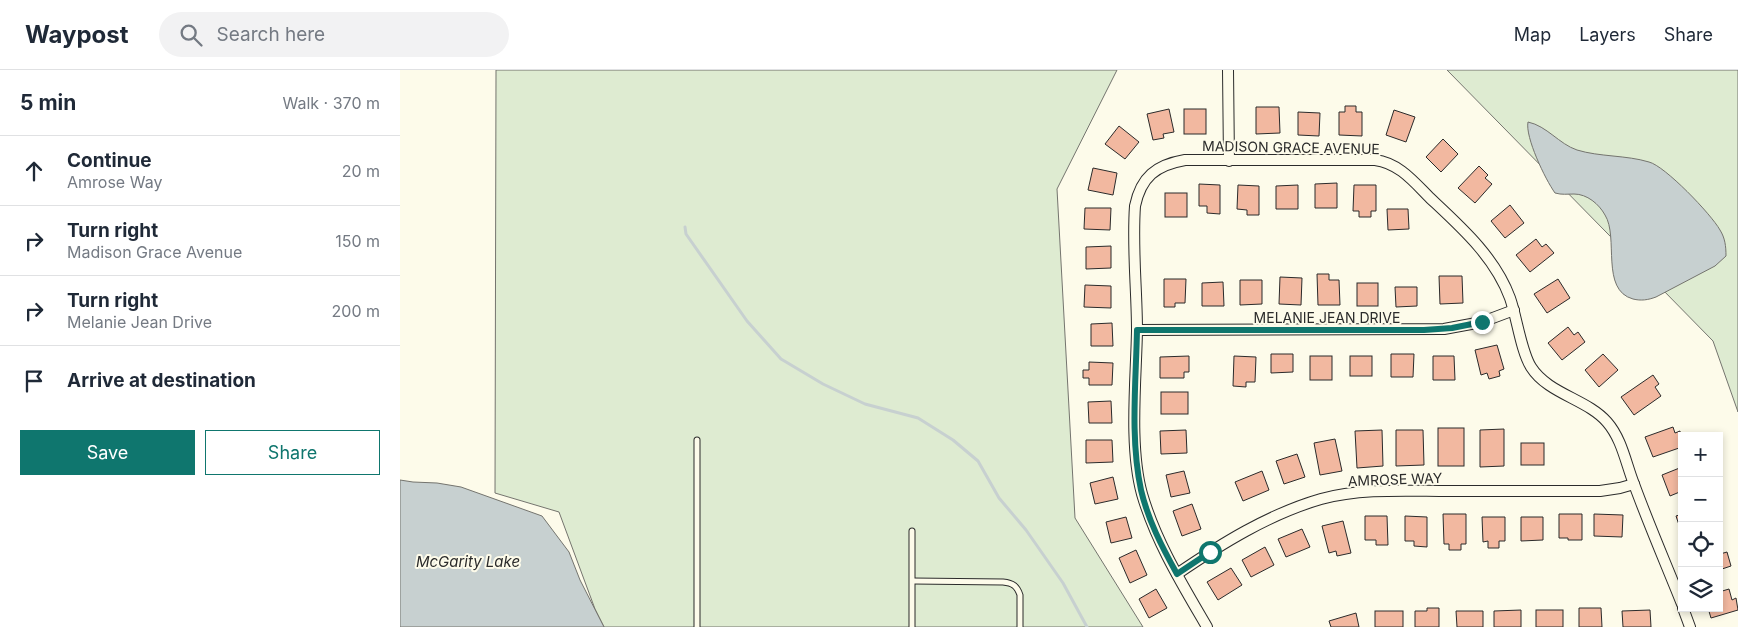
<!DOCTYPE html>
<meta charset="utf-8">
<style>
:root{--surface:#fff;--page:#f2f2f3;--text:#1f2937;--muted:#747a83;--line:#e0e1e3;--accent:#0f766e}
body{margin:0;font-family:Inter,sans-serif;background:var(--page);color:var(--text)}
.controls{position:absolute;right:15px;bottom:15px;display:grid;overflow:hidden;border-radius:0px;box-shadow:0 2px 8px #0003}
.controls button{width:45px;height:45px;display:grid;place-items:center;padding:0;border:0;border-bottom:1px solid var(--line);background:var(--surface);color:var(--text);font:25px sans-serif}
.stop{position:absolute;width:15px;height:15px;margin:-11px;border:4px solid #0f766e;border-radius:50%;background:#fff}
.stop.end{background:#0f766e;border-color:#fff;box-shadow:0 1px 5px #0008}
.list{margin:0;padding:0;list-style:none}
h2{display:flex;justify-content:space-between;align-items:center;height:65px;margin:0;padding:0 20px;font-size:21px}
h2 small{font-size:16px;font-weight:400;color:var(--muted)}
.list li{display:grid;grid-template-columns:32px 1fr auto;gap:15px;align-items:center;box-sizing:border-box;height:70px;padding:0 20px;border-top:1px solid var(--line)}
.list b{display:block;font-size:19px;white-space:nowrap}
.list p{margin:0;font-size:16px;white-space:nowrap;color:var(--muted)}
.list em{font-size:16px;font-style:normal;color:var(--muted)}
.actions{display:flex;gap:10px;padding:15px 20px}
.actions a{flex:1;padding:11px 0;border:1px solid var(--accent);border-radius:0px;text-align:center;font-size:18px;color:var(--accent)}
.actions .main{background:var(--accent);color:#fff}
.icon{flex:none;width:28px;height:28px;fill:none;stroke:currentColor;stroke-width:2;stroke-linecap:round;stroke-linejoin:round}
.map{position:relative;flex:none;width:1338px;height:557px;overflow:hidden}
header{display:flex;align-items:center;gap:30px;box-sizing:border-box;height:70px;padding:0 25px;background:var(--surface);border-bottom:1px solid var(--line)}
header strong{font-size:24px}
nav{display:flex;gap:28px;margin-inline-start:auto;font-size:18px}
.search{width:350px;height:45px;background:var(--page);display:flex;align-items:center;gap:12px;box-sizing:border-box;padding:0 18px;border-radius:28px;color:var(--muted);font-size:19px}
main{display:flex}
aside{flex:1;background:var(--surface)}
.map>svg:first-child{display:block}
.green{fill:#deebd1;stroke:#74746e}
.water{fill:#c7d0d0;stroke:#74746e}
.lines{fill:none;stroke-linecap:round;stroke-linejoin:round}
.stream{stroke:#c7d0d0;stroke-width:3}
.building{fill:#f2b8a0;stroke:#2b2b2b}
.service-casing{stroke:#2b2b2b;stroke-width:7}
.minor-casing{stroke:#2b2b2b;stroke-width:12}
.service{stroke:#fdfbea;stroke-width:5}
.minor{stroke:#fdfbea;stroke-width:10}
.route{stroke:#0f766e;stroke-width:6}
.labels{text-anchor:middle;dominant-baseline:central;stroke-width:4;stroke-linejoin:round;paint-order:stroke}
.street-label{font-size:14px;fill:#2b2b2b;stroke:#fdfbea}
.water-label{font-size:15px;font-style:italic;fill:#2b2b2b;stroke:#fdfbea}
</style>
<header>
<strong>Waypost</strong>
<div class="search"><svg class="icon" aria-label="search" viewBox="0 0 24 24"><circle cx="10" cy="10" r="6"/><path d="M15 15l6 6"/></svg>Search here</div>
<nav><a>Map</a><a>Layers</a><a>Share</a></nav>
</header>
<main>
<aside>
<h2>5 min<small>Walk · 370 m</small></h2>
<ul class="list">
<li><svg class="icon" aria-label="ahead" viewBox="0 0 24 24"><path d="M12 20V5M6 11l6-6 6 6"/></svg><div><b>Continue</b><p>Amrose Way</p></div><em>20 m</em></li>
<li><svg class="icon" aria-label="right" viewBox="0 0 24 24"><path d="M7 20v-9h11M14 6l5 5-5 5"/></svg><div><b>Turn right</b><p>Madison Grace Avenue</p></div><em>150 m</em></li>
<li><svg class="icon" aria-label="right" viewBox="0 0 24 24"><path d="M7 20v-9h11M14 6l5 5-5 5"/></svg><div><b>Turn right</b><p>Melanie Jean Drive</p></div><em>200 m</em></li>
<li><svg class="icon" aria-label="arrive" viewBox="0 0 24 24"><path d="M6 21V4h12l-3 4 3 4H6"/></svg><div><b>Arrive at destination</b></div></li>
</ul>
<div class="actions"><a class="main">Save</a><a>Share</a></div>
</aside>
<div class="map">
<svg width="1338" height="557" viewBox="0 0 1338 557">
<rect width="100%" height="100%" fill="#fdfbea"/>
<g class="green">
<path d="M96 0H717L657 119 675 448 743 557H204L195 539 159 442 95 423Z"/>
<path d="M1047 0H1338V342L1313 271Z"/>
</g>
<g class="water">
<path d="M1128 52C1147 56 1159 74 1177 80 1200 87 1226 85 1249 92 1265 96 1311 144 1320 160 1325 168 1326 176 1326 186L1315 196 1256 227C1248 230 1241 231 1233 229 1200 220 1219 167 1205 145 1199 134 1187 124 1174 124 1167 124 1162 125 1155 123 1145 109 1125 67 1128 52Z"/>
<path d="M0 410 13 412 37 413 61 417 142 446 169 482 180 510 204 557H0Z"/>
</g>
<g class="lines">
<path class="stream" d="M285 157 286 164 347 251 381 289 423 314 465 334 518 348 553 370 578 391 599 428 626 460 663 513 687 557"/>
</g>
<g class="building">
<path d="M945 36H956V42H962V66L939 65V42H945Z"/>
<path d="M856 37H879L880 63 856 64Z"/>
<path d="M769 39 774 62 763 64 764 68 753 70 747 44Z"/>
<rect x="784" y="39" width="22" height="25"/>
<path d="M994 40 1015 47 1006 72 986 65Z"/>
<path d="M898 42 920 43 919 66 898 65Z"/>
<path d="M719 56 739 72 725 89 705 74Z"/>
<path d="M1043 69 1058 84 1041 102 1026 87Z"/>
<path d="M1079 96 1088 105 1085 108 1092 114 1075 133 1058 118Z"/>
<path d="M693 98 717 103 713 125 688 120Z"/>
<path d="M937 113V138H915V114Z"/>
<path d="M799 114 820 115V144L807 143V136H799Z"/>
<path d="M838 115 859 116V145H847V140L837 139Z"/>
<path d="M898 115V139H876V116Z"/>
<path d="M954 115H976V141H971V147H959V141H953Z"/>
<rect x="765" y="123" width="22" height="24"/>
<path d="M1110 135 1124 153 1105 168 1091 151Z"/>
<path d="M685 138H711L710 160 684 159Z"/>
<path d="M987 139H1008L1009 159 988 160Z"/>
<path d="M1136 169 1142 177 1146 174 1154 183 1130 202 1116 185Z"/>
<path d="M711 176V198L686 199V177Z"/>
<path d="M917 204H929V210H939L940 235H918Z"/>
<path d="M1039 206H1062L1063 233 1040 234Z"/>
<path d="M880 207 902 208 901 235 879 234Z"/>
<path d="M764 209H786L785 233H775V237H764Z"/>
<path d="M1158 209 1170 228 1147 243 1134 224Z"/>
<path d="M840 210H862V234L840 235Z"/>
<path d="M823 212 824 236H802V213Z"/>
<rect x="957" y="213" width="21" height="23"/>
<path d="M685 215 711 216V238L684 237Z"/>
<path d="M995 217H1017V236L996 237Z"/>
<path d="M712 253 713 276H691V254Z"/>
<path d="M1168 257 1174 265 1178 262 1185 272 1162 290 1148 273Z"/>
<path d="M1097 275 1104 299 1099 301 1100 306 1089 309 1087 303 1081 305 1075 280Z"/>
<path d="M871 284H893V302L871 303Z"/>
<path d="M991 284H1014L1013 307H991Z"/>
<path d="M1203 284 1218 300 1199 317 1185 300Z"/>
<path d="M789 286V302H784V308H760V287Z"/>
<path d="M834 286 856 287 855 312H846V317L833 316Z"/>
<rect x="910" y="286" width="22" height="24"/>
<rect x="950" y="286" width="22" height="20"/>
<path d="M1033 286H1054L1055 310H1033Z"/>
<path d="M689 292 713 293 712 315H689V308H683V300H689Z"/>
<path d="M1253 305 1259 314 1255 317 1261 326 1234 345 1221 327Z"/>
<rect x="761" y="322" width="27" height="22"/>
<path d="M711 331 712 353H689L688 332Z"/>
<path d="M1273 357 1275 363 1280 361 1282 377 1253 387 1245 367Z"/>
<rect x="1038" y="358" width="26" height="38"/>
<path d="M1104 359V396L1080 397V360Z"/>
<path d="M786 360 787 383 761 384 760 361Z"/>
<path d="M982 360 983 396 957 398 955 361Z"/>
<path d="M996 360H1023L1024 395 996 396Z"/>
<path d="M935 369 942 401 920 405 914 373Z"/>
<path d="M686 370H712L713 392 686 393Z"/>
<rect x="1121" y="373" width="23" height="22"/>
<path d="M897 384 905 407 884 414 876 391Z"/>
<path d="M1282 397V421L1270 426 1262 405Z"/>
<path d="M784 401 790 423 771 427 766 405Z"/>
<path d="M862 401 869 420 843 431 835 412Z"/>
<path d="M713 407 718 429 695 434 690 413Z"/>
<path d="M792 434 801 459 782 466 773 441Z"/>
<path d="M1043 444H1066V474H1061V480H1049V474H1044Z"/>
<path d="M1159 444H1182V470H1168V468H1159Z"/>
<path d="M1194 444 1223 445 1222 467 1194 466Z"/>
<path d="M1282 444V464L1276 446Z"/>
<path d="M965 446H987L988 475H976V470H965Z"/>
<path d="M1005 446 1027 447V477L1014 476V471H1005Z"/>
<path d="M726 447 732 468 711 473 706 452Z"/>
<path d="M1082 447H1105V471H1099V478H1088V471L1083 472Z"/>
<path d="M1121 447H1143V470L1121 471Z"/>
<path d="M943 451 951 483 937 486 936 481 929 483 922 456Z"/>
<path d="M902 459 910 477 886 487 878 469Z"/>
<path d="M865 477 874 495 851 507 842 490Z"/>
<path d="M736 480 747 505 730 513 719 488Z"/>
<path d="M1319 480 1320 484 1327 482 1331 496 1319 500Z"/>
<path d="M831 498 842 515 818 530 807 512Z"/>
<path d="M756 519 767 538 749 548 739 529Z"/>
<path d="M1329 519 1332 530 1336 528 1338 540 1311 548 1308 538H1319V522Z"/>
<path d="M1027 538H1039V557H1015V541H1027Z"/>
<path d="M1179 538H1201L1202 557H1179Z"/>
<path d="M1121 540V557H1094V541Z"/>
<rect x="1136" y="540" width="27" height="17"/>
<path d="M1250 540 1251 557H1223L1222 541Z"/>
<rect x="975" y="541" width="28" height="16"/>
<path d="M1056 541H1083V557H1057Z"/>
<path d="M956 543 959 557H931L929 551Z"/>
</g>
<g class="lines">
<defs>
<g id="service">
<path d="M512 461V557"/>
<path d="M513 511 603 512C613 513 617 516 620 525V557"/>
<path d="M297 557V370"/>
</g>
<g id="minor">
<path d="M828 0 829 91"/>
<path d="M737 260 1044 259 1082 252 1114 240"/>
<path d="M777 504C821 474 869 444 921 429 962 418 1006 421 1049 421 1099 421 1150 421 1200 421L1220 418 1234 414"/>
<path d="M1283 538 1290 557"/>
<path d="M807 557C782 514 756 472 742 424 729 377 736 311 737 261 737 220 732 178 735 136 741 107 756 95 785 90H975C999 93 1014 112 1030 128 1061 157 1095 187 1110 228 1117 248 1121 281 1131 297 1148 324 1187 329 1207 352 1222 369 1226 394 1234 414 1249 455 1266 494 1282 534"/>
</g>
</defs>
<use href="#service" class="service-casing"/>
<use href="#minor" class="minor-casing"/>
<use href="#service" class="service"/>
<use href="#minor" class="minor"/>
</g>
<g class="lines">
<path class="route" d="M810 482 777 504C762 477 748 450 741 420 730 368 736 312 737 260H1024L1052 258 1082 252"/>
</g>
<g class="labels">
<g class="street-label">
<text transform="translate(891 77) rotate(1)">MADISON GRACE AVENUE</text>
<text x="927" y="247">MELANIE JEAN DRIVE</text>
<text transform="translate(995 409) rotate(-2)">AMROSE WAY</text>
</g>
<g class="water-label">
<text x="68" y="491">McGarity Lake</text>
</g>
</g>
</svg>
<div class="controls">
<button>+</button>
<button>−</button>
<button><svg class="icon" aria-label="locate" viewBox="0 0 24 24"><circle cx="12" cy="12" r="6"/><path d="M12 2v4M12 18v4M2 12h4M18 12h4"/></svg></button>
<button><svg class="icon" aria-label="layers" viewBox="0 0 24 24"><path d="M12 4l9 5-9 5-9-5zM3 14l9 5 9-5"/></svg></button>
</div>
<div class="stop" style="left:810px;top:482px"></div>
<div class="stop end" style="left:1082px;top:252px"></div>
</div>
</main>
